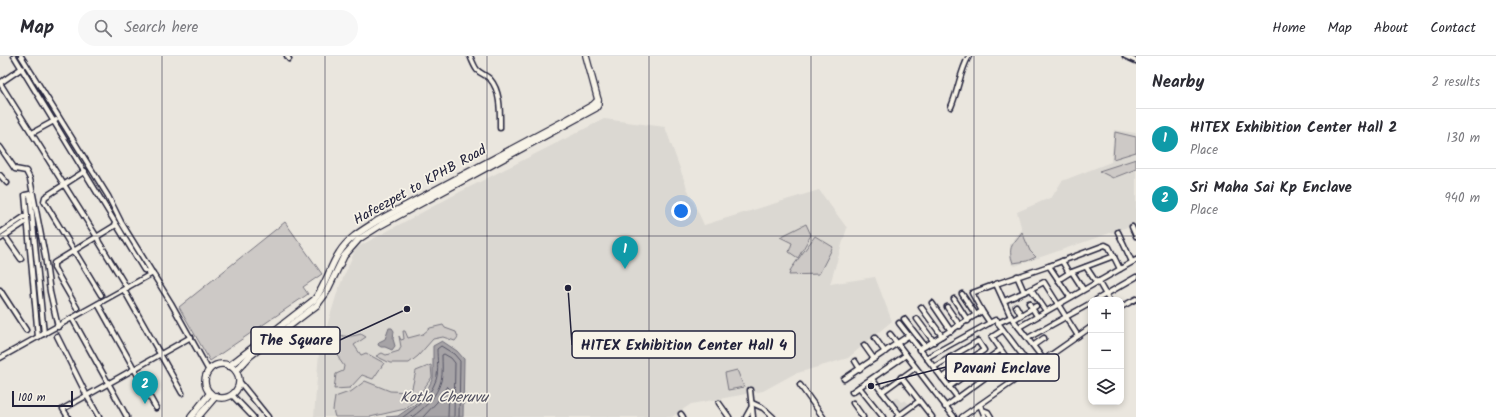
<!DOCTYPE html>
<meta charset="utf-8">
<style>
:root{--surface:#fff;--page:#f7f7f7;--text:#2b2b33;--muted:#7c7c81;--line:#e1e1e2;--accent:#22223b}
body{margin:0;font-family:Kalam,sans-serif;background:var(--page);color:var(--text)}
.controls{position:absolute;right:12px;bottom:12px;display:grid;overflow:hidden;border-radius:8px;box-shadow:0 2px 6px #0003}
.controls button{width:36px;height:36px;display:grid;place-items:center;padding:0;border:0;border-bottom:1px solid var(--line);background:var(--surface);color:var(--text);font:20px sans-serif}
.scale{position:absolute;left:12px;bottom:10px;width:61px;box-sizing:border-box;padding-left:4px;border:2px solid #22223b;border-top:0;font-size:11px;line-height:14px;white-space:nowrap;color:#22223b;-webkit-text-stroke:3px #f7f3e8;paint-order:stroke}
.you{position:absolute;left:681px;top:155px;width:14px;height:14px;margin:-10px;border:3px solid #fff;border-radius:50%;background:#1a73e8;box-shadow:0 0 0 6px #1a73e833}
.badge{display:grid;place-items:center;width:26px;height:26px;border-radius:50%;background:var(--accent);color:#fff;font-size:13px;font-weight:700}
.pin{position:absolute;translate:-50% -33px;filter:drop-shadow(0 1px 2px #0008)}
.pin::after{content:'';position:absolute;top:21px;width:14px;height:12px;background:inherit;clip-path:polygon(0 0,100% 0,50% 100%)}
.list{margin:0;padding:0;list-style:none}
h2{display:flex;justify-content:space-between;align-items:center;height:52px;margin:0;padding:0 16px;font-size:17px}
h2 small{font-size:13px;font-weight:400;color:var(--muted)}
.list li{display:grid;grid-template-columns:26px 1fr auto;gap:12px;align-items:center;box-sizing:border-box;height:60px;padding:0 16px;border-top:1px solid var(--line)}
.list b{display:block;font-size:15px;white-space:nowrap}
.list p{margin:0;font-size:13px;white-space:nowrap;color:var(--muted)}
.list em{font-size:13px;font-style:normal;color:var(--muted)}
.icon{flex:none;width:22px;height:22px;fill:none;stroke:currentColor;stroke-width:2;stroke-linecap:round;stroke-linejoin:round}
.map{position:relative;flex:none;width:1136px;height:361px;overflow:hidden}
header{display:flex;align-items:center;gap:24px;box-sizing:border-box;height:56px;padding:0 20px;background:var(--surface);border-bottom:1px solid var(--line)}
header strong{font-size:19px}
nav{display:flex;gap:22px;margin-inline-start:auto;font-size:14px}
.search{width:280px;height:36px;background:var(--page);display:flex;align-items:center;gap:10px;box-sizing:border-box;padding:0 14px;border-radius:22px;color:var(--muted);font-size:15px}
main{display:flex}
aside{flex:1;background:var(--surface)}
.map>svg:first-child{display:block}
.built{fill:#dbd8d2}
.green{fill:#cdc9c6;stroke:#787680}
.water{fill:#a6a3a6;stroke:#716f7b}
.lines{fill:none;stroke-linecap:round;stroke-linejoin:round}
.shore{stroke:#575666;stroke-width:1}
.minor-casing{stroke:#22223b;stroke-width:7}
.major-casing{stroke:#22223b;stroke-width:8}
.minor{stroke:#f7f3e8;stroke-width:4}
.major{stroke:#f7f3e8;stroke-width:5.5}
.grid{fill:none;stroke:#22223b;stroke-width:1;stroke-opacity:0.55}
.labels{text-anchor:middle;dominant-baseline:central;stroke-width:3.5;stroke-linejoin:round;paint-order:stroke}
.street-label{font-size:14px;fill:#22223b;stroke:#f7f3e8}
.water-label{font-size:15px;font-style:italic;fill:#504f60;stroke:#f7f3e8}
.leader{fill:none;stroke:#22223b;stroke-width:1.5}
.callout-dot{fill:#22223b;stroke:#f7f3e8;stroke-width:1.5}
.callout{fill:#f7f3e8;stroke:#22223b;stroke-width:1.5}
.callout-label{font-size:15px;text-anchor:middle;font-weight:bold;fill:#22223b}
</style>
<header>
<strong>Map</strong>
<div class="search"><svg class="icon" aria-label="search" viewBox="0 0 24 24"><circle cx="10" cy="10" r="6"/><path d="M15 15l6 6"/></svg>Search here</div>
<nav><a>Home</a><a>Map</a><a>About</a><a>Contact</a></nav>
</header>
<main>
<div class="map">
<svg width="1136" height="361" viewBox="0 0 1136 361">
<rect width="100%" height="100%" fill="#eae6de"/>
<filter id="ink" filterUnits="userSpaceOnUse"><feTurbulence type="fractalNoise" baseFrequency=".025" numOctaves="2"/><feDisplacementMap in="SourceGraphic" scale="8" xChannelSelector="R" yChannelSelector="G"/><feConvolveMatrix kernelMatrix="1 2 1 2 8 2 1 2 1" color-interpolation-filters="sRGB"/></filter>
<g filter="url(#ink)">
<g class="built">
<path d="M604 63 665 71 687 132 704 169 819 134 847 172 830 228 875 221 892 265 848 302 794 318 763 335 691 348 672 361H314L319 296 338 234 356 192 458 137Z"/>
<path d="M1114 74 1136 77V168L1015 210 1012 208 1010 203V188L1022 174 1017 156 1052 141 1062 125 1111 106Z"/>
<path d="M897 341 901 346 905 344 910 349 901 356 893 344Z"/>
</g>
<g class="green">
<path d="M1115 76 1136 81V96L1113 103Z"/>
<path d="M1136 103V113L1113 122 1099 115Z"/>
<path d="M285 166 322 218 303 231 308 238 210 305 179 251Z"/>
<path d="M806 168 811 179 798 202 789 196 792 187 780 181Z"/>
<path d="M1022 176 1030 195 1036 201 1027 205 1013 207C1007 190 1013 189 1022 176Z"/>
<path d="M815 180 833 191 819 218 789 219 791 213Z"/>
<path d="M443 269 445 272 456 276 458 281 455 285 443 281 433 283 418 300 409 307H390L376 300 382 297 386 299 399 295 401 291 399 280 401 284 404 283 403 275H405L408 282 423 278 430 272Z"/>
<path d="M338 278C345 282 353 280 361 278L366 281 354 289 361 299 366 297 384 307 373 323 362 319 350 332 334 333 336 318 343 315 344 310 339 303 336 282Z"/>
<path d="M431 309 432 321 417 342 405 353 370 361H335L333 354 335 341 352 335 365 325 390 335 411 336 416 315Z"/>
<path d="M737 314 744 331 728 334 725 317Z"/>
</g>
<g class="water">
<path d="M389 272H392L394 275 393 283 395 290 392 294 385 291H381L378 289 379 286 385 283Z"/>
<path d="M442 285 457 295 464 303 463 361H386L398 360 414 349 425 338 433 322V290Z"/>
</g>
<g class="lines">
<g class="shore">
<path d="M403 361C417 351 430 341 436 324 439 315 437 302 437 293L441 290 454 298 460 305 459 361"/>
<path d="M412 361C425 352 437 340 441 325 443 317 442 307 442 299L444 298 451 302 455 307 454 361"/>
<path d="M423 361 437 346 447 330 449 332 448 361"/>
</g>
<defs>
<g id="minor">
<path d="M14 0 144 214 152 217"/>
<path d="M21 0 108 140 121 166 171 247 209 315"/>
<path d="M287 0 289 3"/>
<path d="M470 0C472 4 474 10 477 14 481 18 486 19 490 23 501 35 500 57 500 72"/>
<path d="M1125 0 1136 5"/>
<path d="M0 27 97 181 99 186 127 232"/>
<path d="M0 27 22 12"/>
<path d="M951 51C958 35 960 15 969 0"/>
<path d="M32 77 56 64"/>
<path d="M0 91 15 113 26 115 30 123 45 200 50 236 58 271"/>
<path d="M85 115 45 141 44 145 101 239"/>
<path d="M0 119 7 127"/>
<path d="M1132 171 1136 180"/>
<path d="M1118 176 1132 206"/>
<path d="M0 177 27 159"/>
<path d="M5 180 21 203"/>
<path d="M0 183 27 165"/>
<path d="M1062 205 1069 217 1114 200"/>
<path d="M1086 211 1096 226"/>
<path d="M1072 216 1083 233"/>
<path d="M1017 220 1024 236"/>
<path d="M1058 224 1069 217"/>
<path d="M1098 225 1109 244"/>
<path d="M1031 233 1044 226 1078 280"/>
<path d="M0 234 26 274"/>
<path d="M124 234 182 337"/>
<path d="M962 238 976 259"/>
<path d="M1070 241 1049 210 1105 189 1109 191 1120 213"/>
<path d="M954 243 968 265"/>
<path d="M1096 244 1136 221"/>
<path d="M1004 245 1031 233 1046 255"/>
<path d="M932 247 951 275"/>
<path d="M1029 247 1037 260"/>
<path d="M98 248 156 352"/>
<path d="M1016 250 1021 259"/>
<path d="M921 251 942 280"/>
<path d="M947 251 960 270"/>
<path d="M1121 251 1136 243"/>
<path d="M77 252 54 212V207L116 169"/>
<path d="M982 255 972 237 996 228"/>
<path d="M1011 261 996 228 1049 210"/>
<path d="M72 262 127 361"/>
<path d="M904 263 925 290"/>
<path d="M917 263 934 286"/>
<path d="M1013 264 1036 250"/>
<path d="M899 267 958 342"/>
<path d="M998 267 1032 312"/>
<path d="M1019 271 1136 204"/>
<path d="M1003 274 992 281 1020 321"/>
<path d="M890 278 954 361"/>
<path d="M57 280 87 340 99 361"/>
<path d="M38 281 25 139 30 138 44 278"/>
<path d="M875 282 885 296"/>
<path d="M1028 282 1091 247"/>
<path d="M864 289 874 303"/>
<path d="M1034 289 1044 282"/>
<path d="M919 294 982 255 990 267"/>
<path d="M0 302 153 217"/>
<path d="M926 302 995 264H997L998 267 1011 261 1044 304"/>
<path d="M949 302 956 312"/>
<path d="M855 305 860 313"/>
<path d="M934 311 978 285 984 294 942 322"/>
<path d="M901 321 932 361"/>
<path d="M844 323 908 280"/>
<path d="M872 323 900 359"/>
<path d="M239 325 268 361"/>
<path d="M800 329 823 361"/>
<path d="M859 331 883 361"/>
<path d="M949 331 1000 294"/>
<path d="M750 334 753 361"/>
<path d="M852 336 906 299"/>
<path d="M882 336 915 312"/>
<path d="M232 339 253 361"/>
<path d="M719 347 729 361"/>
<path d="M752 347 763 352 773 361"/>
<path d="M853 347 863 361"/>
<path d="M980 349 985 361"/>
<path d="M945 351 1008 305"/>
<path d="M983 354 988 356 991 361"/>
<path d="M681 358 683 361"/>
<path d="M68 361 63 353 191 281"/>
<path d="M746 361 751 352"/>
<path d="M897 361 919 345"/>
<path d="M962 361 1091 271"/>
</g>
<g id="major">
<circle cx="222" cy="325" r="17"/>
<path d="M229 310 314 244C326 230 329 212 339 197 348 182 363 174 377 165L568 63 593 49 598 44"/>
<path d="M236 315 250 300 317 249 326 237 344 200 359 183 381 169 596 52 598 49V44L586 0"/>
<path d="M191 361 210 337"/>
<path d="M198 361 216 340"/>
</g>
</defs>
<use href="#minor" class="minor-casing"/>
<use href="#major" class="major-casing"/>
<use href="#minor" class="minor"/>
<use href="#major" class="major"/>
</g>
</g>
<path class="grid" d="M162 0V361M325 0V361M487 0V361M649 0V361M811 0V361M974 0V361M0 180H1136"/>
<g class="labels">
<g class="street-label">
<text transform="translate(420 129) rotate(-29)">Hafeezpet to KPHB Road</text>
</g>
<g class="water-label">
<text x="444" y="342">Kotla Cheruvu</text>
</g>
</g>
<path class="leader" d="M407 253L340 284M568 232L572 289M871 330L946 311"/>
<g class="callout-dot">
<circle cx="407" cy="253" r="4"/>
<circle cx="568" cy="232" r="4"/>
<circle cx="871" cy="330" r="4"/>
</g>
<g class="callout">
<rect x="251" y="271" width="89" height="27" rx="4"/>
<rect x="572" y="275" width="223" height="27" rx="4"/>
<rect x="946" y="298" width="113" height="27" rx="4"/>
</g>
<g class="callout-label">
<text x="296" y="289">The Square</text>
<text x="684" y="294">HITEX Exhibition Center Hall 4</text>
<text x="1002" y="317">Pavani Enclave</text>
</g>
</svg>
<div class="controls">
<button>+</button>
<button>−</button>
<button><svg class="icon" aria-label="layers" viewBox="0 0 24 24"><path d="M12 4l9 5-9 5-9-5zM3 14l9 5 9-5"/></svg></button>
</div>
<div class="scale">100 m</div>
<div class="you"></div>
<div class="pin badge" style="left:625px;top:213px;background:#0f9aa8">1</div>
<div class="pin badge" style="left:145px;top:348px;background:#0f9aa8">2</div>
</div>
<aside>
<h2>Nearby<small>2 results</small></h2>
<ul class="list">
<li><span class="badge" style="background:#0f9aa8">1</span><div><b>HITEX Exhibition Center Hall 2</b><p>Place</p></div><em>130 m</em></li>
<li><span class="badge" style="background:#0f9aa8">2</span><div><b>Sri Maha Sai Kp Enclave</b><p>Place</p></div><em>940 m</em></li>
</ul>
</aside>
</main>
